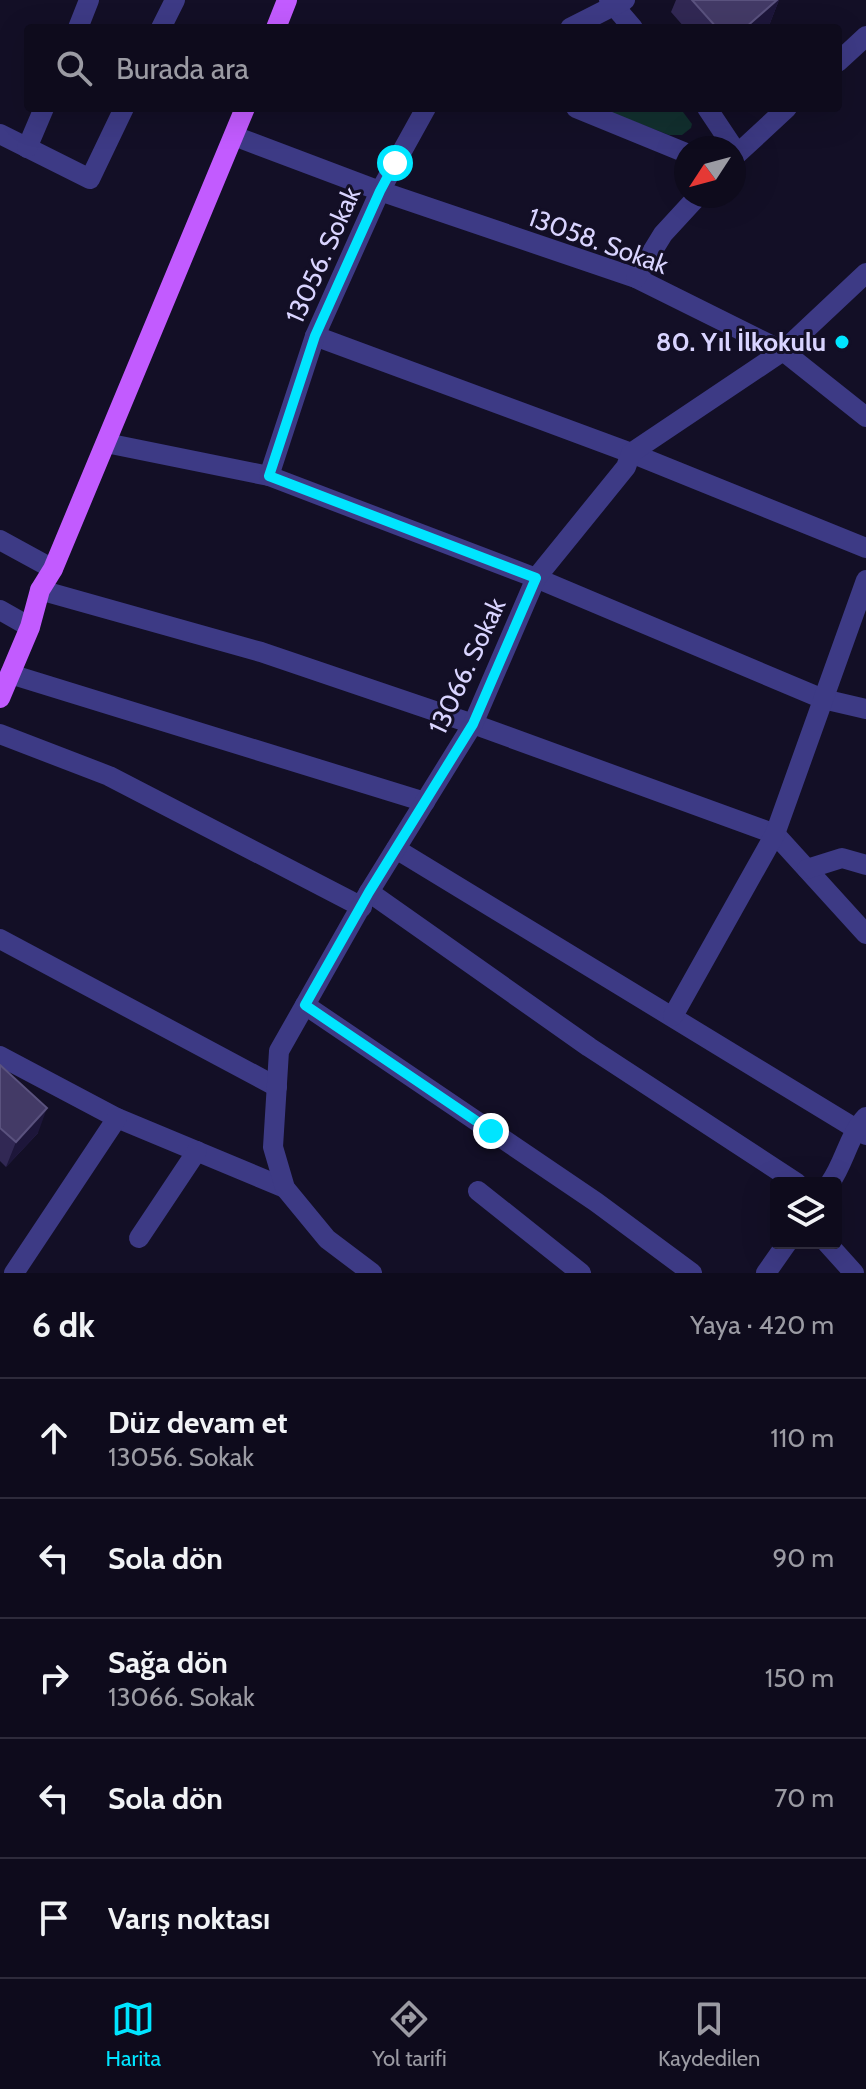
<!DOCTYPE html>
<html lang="tr">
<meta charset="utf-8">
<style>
:root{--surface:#0e0b1c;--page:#171425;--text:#f1f3f6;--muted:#9b9ba3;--line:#2e2b3b;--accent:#00e5ff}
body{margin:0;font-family:Cabin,sans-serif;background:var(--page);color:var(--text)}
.controls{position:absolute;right:24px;bottom:24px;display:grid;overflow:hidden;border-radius:8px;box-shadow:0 8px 32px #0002}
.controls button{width:72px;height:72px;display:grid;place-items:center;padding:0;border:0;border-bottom:2px solid var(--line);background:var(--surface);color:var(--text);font:40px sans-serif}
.compass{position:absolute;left:674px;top:136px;width:72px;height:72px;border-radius:50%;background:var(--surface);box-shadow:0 8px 32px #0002;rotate:234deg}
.stop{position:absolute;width:24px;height:24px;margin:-18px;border:6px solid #00e5ff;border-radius:50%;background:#fff}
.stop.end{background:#00e5ff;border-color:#fff;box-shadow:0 2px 8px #0008}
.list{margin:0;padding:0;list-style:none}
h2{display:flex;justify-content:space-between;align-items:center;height:104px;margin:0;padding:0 32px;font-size:34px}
h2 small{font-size:26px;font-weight:400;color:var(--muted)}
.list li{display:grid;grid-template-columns:52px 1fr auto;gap:24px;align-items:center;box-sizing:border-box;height:120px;padding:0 32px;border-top:2px solid var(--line)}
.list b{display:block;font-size:30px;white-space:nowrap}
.list p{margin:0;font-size:26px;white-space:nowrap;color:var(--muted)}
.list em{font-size:26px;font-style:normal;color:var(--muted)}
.icon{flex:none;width:44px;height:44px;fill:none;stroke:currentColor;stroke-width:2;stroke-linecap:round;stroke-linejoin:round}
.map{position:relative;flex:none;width:866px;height:1273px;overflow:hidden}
.search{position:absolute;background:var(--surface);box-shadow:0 8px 32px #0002;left:24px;right:24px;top:24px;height:88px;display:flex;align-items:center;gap:20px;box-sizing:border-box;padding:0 28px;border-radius:8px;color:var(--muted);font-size:30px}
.sheet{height:704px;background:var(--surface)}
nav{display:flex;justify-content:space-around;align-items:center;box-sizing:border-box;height:112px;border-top:2px solid var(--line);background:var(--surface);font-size:22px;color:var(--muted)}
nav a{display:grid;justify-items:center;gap:4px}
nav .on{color:var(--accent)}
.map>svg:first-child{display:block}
.green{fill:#12302f}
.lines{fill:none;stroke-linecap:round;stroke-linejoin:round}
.minor{stroke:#3d3a85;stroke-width:20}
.major{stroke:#c25bff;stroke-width:20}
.wall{fill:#312854}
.shaded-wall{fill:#1d163a}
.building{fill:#433a66;stroke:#5a527e;stroke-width:2}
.route{stroke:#00e5ff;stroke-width:10}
.poi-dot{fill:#00e5ff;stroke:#130f26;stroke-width:3}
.labels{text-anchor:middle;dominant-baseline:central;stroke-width:6;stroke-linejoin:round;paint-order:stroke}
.street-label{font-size:26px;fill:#d9d4ff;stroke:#130f26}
.poi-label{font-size:26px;font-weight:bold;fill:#d9d4ff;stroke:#130f26;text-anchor:end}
</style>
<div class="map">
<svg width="866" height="1273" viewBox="0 0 866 1273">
<rect width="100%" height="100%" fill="#130f26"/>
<path class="green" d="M599 108H680L692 124 691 128 682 135H669Z"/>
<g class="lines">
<g class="minor">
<path d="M609 0 633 28"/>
<path d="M78 28 89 0"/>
<path d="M161 28 175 0"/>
<path d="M570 28 625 0"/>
<path d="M838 62 866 36"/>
<path d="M576 108 686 153"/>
<path d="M707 108 737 153"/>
<path d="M0 134 90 179 124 108"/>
<path d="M234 136 380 191 636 278 783 351 866 417"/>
<path d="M27 148 44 108"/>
<path d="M734 157 787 108"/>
<path d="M636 278 663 234 698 196"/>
<path d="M315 336 631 453 866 548"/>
<path d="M106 443 269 476 536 578 823 699 866 709"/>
<path d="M269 476 315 336 380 191 426 108"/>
<path d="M0 540 53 569"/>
<path d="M40 590 261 652 473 724 775 834 866 934"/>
<path d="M0 610 30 627"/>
<path d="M10 674 425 802"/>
<path d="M0 734 109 776 362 907"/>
<path d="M396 849 866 1135"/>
<path d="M807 869 842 858 866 865"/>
<path d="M369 892 589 1047 797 1183"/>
<path d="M0 939 277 1087"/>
<path d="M305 1005 596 1202 692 1273"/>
<path d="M673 1016 775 834 866 580"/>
<path d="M0 1056 117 1118 285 1188"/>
<path d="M830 1183C845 1162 848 1136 866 1117"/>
<path d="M478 1191 581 1273"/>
<path d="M139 1238 197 1151"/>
<path d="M827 1243 854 1273"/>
<path d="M14 1273 117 1118"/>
<path d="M372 1273 327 1239 285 1188 273 1147 279 1051 369 892 473 724 536 578 626 467 631 453 783 351 866 273"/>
<path d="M766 1273 787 1243"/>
</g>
<g class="major">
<path d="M276 28 287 0"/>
<path d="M0 698 30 627 40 590 53 569 245 108"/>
</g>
</g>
<g class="wall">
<path d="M676 0H779L770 23 765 28H685L671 12Z"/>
<path d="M0 1065 38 1133 6 1167 0 1161Z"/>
</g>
<g class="shaded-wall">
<path d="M777 0H779L770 23 765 28H745Z"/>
<path d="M47 1108 38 1133 6 1167 16 1142Z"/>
</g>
<g class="building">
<path d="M692 0H777L745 28H717Z"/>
<path d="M0 1065 47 1108 16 1142 0 1128Z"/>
</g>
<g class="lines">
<path class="route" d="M395 163 380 191 315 336 269 476 536 578 473 724 369 892 305 1005 491 1131"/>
</g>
<circle class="poi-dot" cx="842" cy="342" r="8"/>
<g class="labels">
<g class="street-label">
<text transform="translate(598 241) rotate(20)">13058. Sokak</text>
<text transform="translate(323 255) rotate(-66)">13056. Sokak</text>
<text transform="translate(467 666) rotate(-65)">13066. Sokak</text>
</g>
<g class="poi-label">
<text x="826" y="342">80. Yıl İlkokulu</text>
</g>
</g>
</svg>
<div class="controls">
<button><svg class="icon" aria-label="layers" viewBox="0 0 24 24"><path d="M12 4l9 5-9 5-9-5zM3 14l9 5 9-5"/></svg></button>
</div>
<svg class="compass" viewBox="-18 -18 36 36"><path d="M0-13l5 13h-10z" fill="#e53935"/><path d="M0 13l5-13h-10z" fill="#9b9ba3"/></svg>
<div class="stop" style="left:395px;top:163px"></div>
<div class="stop end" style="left:491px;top:1131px"></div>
<div class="search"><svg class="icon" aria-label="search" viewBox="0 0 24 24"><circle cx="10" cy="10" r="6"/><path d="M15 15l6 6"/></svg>Burada ara</div>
</div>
<section class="sheet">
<h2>6 dk<small>Yaya · 420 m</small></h2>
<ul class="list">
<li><svg class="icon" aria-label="ahead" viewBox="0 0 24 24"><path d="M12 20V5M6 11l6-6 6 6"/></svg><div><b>Düz devam et</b><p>13056. Sokak</p></div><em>110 m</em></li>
<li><svg class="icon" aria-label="left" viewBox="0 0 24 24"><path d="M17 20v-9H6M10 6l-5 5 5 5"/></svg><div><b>Sola dön</b></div><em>90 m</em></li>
<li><svg class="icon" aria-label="right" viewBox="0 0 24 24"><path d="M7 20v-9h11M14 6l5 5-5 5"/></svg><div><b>Sağa dön</b><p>13066. Sokak</p></div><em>150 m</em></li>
<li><svg class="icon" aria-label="left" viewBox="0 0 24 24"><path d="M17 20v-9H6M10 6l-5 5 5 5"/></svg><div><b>Sola dön</b></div><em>70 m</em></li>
<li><svg class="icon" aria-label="arrive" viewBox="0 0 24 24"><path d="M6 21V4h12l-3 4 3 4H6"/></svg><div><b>Varış noktası</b></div></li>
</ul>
</section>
<nav>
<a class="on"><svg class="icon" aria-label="map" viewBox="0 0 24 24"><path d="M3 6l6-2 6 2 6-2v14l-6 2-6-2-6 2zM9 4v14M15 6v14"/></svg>Harita</a>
<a><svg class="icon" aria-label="directions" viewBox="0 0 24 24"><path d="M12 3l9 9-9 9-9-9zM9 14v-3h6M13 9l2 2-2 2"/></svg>Yol tarifi</a>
<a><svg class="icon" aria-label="saved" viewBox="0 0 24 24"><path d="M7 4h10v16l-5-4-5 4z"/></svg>Kaydedilen</a>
</nav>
